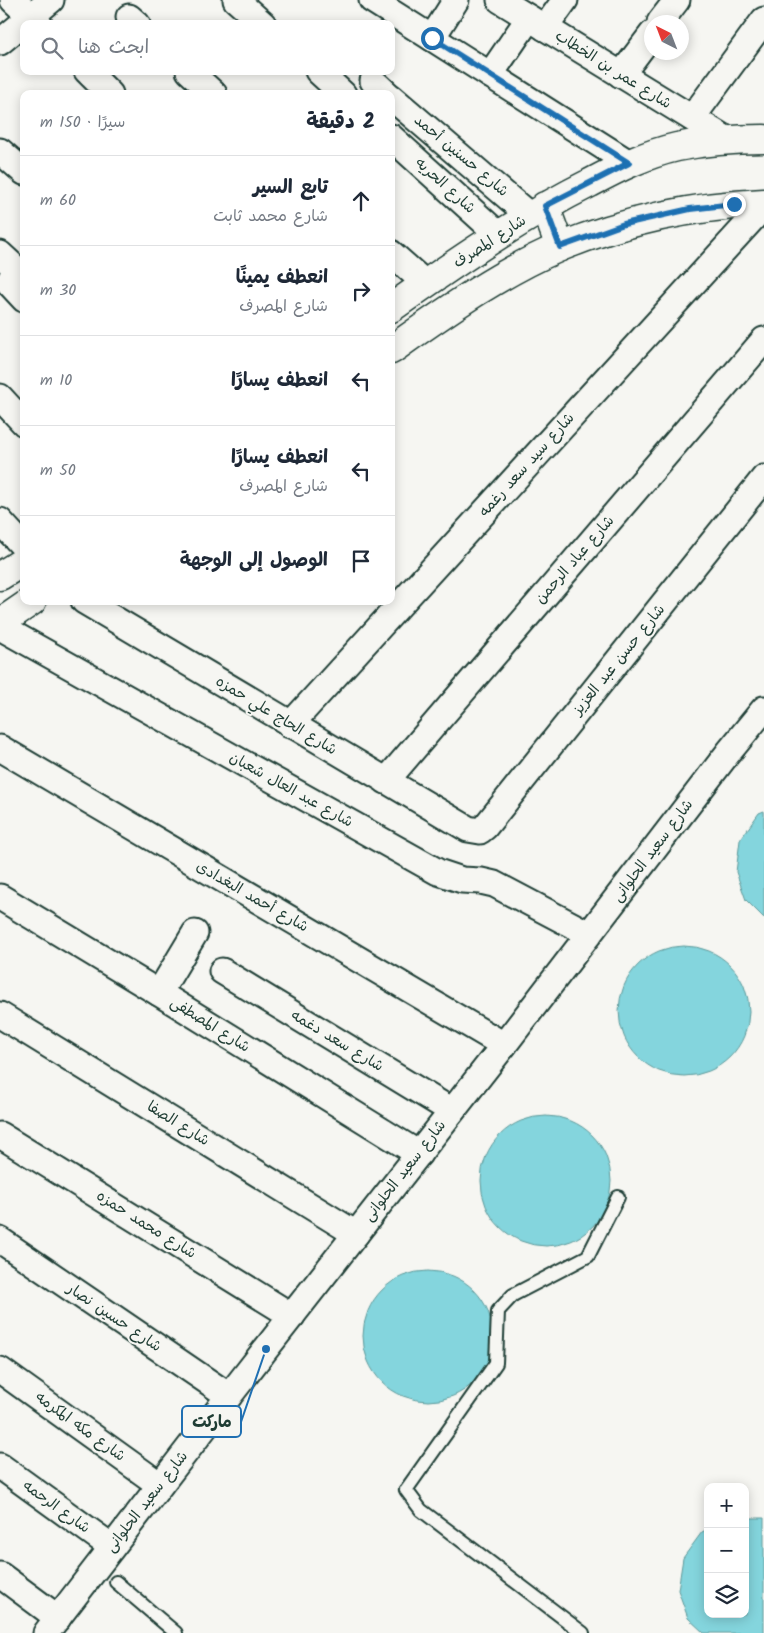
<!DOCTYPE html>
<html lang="ar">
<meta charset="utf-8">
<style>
:root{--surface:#fff;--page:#f2f2f3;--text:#1f2937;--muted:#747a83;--line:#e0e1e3}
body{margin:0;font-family:Kalam,"Playpen Sans Arabic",sans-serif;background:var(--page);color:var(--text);direction:rtl}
.controls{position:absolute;right:15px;bottom:15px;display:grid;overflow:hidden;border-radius:10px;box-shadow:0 2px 12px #0003}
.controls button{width:45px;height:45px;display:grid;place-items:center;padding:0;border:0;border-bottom:1px solid var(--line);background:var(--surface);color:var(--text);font:25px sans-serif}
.compass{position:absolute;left:644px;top:15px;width:45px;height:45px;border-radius:50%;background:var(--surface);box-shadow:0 2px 12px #0003;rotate:318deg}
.stop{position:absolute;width:15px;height:15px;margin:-11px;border:4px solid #1f6fb2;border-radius:50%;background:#fff}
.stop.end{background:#1f6fb2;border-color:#fff;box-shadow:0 1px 5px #0008}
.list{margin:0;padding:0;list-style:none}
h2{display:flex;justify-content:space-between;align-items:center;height:65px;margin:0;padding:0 20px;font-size:21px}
h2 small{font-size:16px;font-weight:400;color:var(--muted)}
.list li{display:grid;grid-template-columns:32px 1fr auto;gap:15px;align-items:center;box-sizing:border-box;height:90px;padding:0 20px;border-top:1px solid var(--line)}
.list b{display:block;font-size:19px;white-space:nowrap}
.list p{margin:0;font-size:16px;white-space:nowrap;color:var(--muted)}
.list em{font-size:16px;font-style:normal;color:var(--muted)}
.icon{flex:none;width:28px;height:28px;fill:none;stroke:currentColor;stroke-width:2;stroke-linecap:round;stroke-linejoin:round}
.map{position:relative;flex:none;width:764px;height:1633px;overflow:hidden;direction:ltr}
.search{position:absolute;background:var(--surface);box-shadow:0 2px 12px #0003;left:20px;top:20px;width:375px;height:55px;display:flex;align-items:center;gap:12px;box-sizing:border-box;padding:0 18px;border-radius:10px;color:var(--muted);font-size:19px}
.panel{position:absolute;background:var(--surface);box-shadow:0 2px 12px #0003;left:20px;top:90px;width:375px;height:515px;border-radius:10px;direction:rtl}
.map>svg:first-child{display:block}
.water{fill:#84d5dd;stroke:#5c9899}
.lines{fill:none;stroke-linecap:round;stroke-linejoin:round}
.service-casing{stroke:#1f3d34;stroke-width:16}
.minor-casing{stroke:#1f3d34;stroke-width:29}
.tertiary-casing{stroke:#1f3d34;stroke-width:31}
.service{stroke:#f6f6f2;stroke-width:12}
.minor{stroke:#f6f6f2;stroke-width:25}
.tertiary{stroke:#f6f6f2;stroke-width:28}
.route{stroke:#1f6fb2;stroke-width:6}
.labels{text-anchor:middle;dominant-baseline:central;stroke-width:4;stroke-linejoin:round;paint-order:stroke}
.street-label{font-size:15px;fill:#1f3d34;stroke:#f6f6f2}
.leader{fill:none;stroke:#1f6fb2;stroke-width:2}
.callout-dot{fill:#1f6fb2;stroke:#f6f6f2;stroke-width:2}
.callout{fill:#f6f6f2;stroke:#1f6fb2;stroke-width:2}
.callout-label{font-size:16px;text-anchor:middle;font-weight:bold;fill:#1f3d34}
</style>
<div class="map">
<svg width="764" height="1633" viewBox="0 0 764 1633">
<rect width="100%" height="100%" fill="#f6f6f2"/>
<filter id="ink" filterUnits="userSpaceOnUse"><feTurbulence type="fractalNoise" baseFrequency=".02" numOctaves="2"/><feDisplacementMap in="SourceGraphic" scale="10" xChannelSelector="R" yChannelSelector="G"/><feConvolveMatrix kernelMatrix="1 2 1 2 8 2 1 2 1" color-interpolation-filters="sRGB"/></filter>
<g filter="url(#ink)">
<g class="water">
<path d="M764 811V918L746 900 736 872 740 840 759 813Z"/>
<circle cx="684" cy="1011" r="65"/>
<circle cx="546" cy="1181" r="65"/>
<circle cx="428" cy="1336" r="65"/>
<path d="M745 1518H764V1633H704L688 1618 678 1590 683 1558 702 1532 708 1529V1614H745Z"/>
</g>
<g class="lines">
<defs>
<g id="service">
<path d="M116 1582 176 1633"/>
<path d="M583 1633 421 1510 406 1490 496 1363 498 1311 513 1295 588 1256 618 1197"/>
</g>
<g id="minor">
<path d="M13 0 39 24"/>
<path d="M236 0 263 24"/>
<path d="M372 0 629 163"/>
<path d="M500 0 726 139"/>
<path d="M129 17 137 24"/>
<path d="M660 22 677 0"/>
<path d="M545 28 565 0"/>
<path d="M432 38 456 0"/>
<path d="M0 42 51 0"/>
<path d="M87 71 110 94"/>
<path d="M189 71 214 94"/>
<path d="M318 71 343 94"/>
<path d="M490 75 529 18"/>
<path d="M621 75 652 34"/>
<path d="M373 81 387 94"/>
<path d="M391 97 530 216"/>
<path d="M692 118 764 20"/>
<path d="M391 137 499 235"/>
<path d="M0 151 24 172"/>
<path d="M391 253 426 284"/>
<path d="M0 254 13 266 15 273 10 280V284L24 299"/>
<path d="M0 397 24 423"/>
<path d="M0 521 24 547"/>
<path d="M84 601 468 829 480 831 485 827 764 478"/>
<path d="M0 627 438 872 462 880 481 881 494 884 589 934"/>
<path d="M290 725 764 206"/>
<path d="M0 748 504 1045"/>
<path d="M386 781 764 340"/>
<path d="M0 897 159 993 419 1154"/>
<path d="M222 971 452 1111"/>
<path d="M159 993 195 933"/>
<path d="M0 1015 356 1234"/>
<path d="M0 1135 292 1316"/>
<path d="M0 1240 229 1396"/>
<path d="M0 1370 160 1485"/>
<path d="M0 1466 112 1547"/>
<path d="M0 1575 58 1618"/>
<path d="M46 1633 229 1396 504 1045 728 753 764 709"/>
</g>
<g id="tertiary">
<path d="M545 206 560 247"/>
<path d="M391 308C455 263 520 218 590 183 618 168 646 154 677 147 706 141 735 139 764 139"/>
<path d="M391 350C445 312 499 273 560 247 627 220 692 206 764 203"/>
<path d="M0 576 24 561"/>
<path d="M0 623 32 601"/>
</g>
</defs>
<use href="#service" class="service-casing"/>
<use href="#minor" class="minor-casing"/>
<use href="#tertiary" class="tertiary-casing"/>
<use href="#service" class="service"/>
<use href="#minor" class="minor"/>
<use href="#tertiary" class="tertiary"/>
</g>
</g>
<g class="lines" filter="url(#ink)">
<path class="route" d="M432 38 629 163 545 206 560 247 624 224 690 209 734 204"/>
</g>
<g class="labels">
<g class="street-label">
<text transform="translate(613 70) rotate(32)">شارع عمر بن الخطاب</text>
<text transform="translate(461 156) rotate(40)">شارع حسنين أحمد</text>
<text transform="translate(445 186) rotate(42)">شارع الحريه</text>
<text transform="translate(490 242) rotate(-33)">شارع المصرف</text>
<text transform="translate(527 465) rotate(-48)">شارع سيد سعد رغمه</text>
<text transform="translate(575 560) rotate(-49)">شارع عباد الرحمن</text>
<text transform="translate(619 660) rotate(-51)">شارع حسن عبد العزيز</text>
<text transform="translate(276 716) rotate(31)">شارع الحاج علي حمزه</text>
<text transform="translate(291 790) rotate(29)">شارع عبد العال شعبان</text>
<text transform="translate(653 851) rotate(-53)">شارع سعيد الحلوانى</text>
<text transform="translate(252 897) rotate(30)">شارع أحمد البغدادى</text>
<text transform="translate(210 1025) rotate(32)">شارع المصطفى</text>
<text transform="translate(337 1041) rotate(31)">شارع سعد دغمه</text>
<text transform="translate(178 1124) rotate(32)">شارع الصفا</text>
<text transform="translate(405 1171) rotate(-52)">شارع سعيد الحلوانى</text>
<text transform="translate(146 1225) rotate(32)">شارع محمد حمزه</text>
<text transform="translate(114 1318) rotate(34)">شارع حسين نصار</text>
<text transform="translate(80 1427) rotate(36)">شارع مكه المكرمه</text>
<text transform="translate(147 1502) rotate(-52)">شارع سعيد الحلوانى</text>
<text transform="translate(56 1507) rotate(36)">شارع الرحمه</text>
</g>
</g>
<path class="leader" d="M266 1349L241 1422"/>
<circle class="callout-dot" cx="266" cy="1349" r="5"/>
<rect class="callout" x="182" y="1406" width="59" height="31" rx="5"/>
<g class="callout-label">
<text x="212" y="1427">ماركت</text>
</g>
</svg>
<div class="controls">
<button>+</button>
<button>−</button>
<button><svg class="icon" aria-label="layers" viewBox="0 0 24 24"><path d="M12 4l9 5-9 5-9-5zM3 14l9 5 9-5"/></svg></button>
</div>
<svg class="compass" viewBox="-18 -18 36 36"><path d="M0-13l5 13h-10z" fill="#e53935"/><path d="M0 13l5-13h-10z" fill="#747a83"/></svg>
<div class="stop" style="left:432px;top:38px"></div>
<div class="stop end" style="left:734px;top:204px"></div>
<div class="search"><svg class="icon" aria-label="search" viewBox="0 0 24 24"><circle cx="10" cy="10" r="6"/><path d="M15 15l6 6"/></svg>ابحث هنا</div>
<section class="panel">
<h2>2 دقيقة<small>سيرًا · 150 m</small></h2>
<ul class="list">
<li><svg class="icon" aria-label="ahead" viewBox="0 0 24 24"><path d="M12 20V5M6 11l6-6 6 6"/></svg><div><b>تابع السير</b><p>شارع محمد ثابت</p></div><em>60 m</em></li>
<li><svg class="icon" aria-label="right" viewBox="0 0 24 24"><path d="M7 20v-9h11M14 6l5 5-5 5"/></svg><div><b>انعطف يمينًا</b><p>شارع المصرف</p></div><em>30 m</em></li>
<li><svg class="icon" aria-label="left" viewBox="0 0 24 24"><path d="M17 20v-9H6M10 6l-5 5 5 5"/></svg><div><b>انعطف يسارًا</b></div><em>10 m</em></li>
<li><svg class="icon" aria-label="left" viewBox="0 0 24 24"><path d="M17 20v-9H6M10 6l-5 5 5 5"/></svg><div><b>انعطف يسارًا</b><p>شارع المصرف</p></div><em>50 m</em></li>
<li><svg class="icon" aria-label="arrive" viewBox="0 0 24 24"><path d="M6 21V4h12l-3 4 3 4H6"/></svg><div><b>الوصول إلى الوجهة</b></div></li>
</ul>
</section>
</div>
